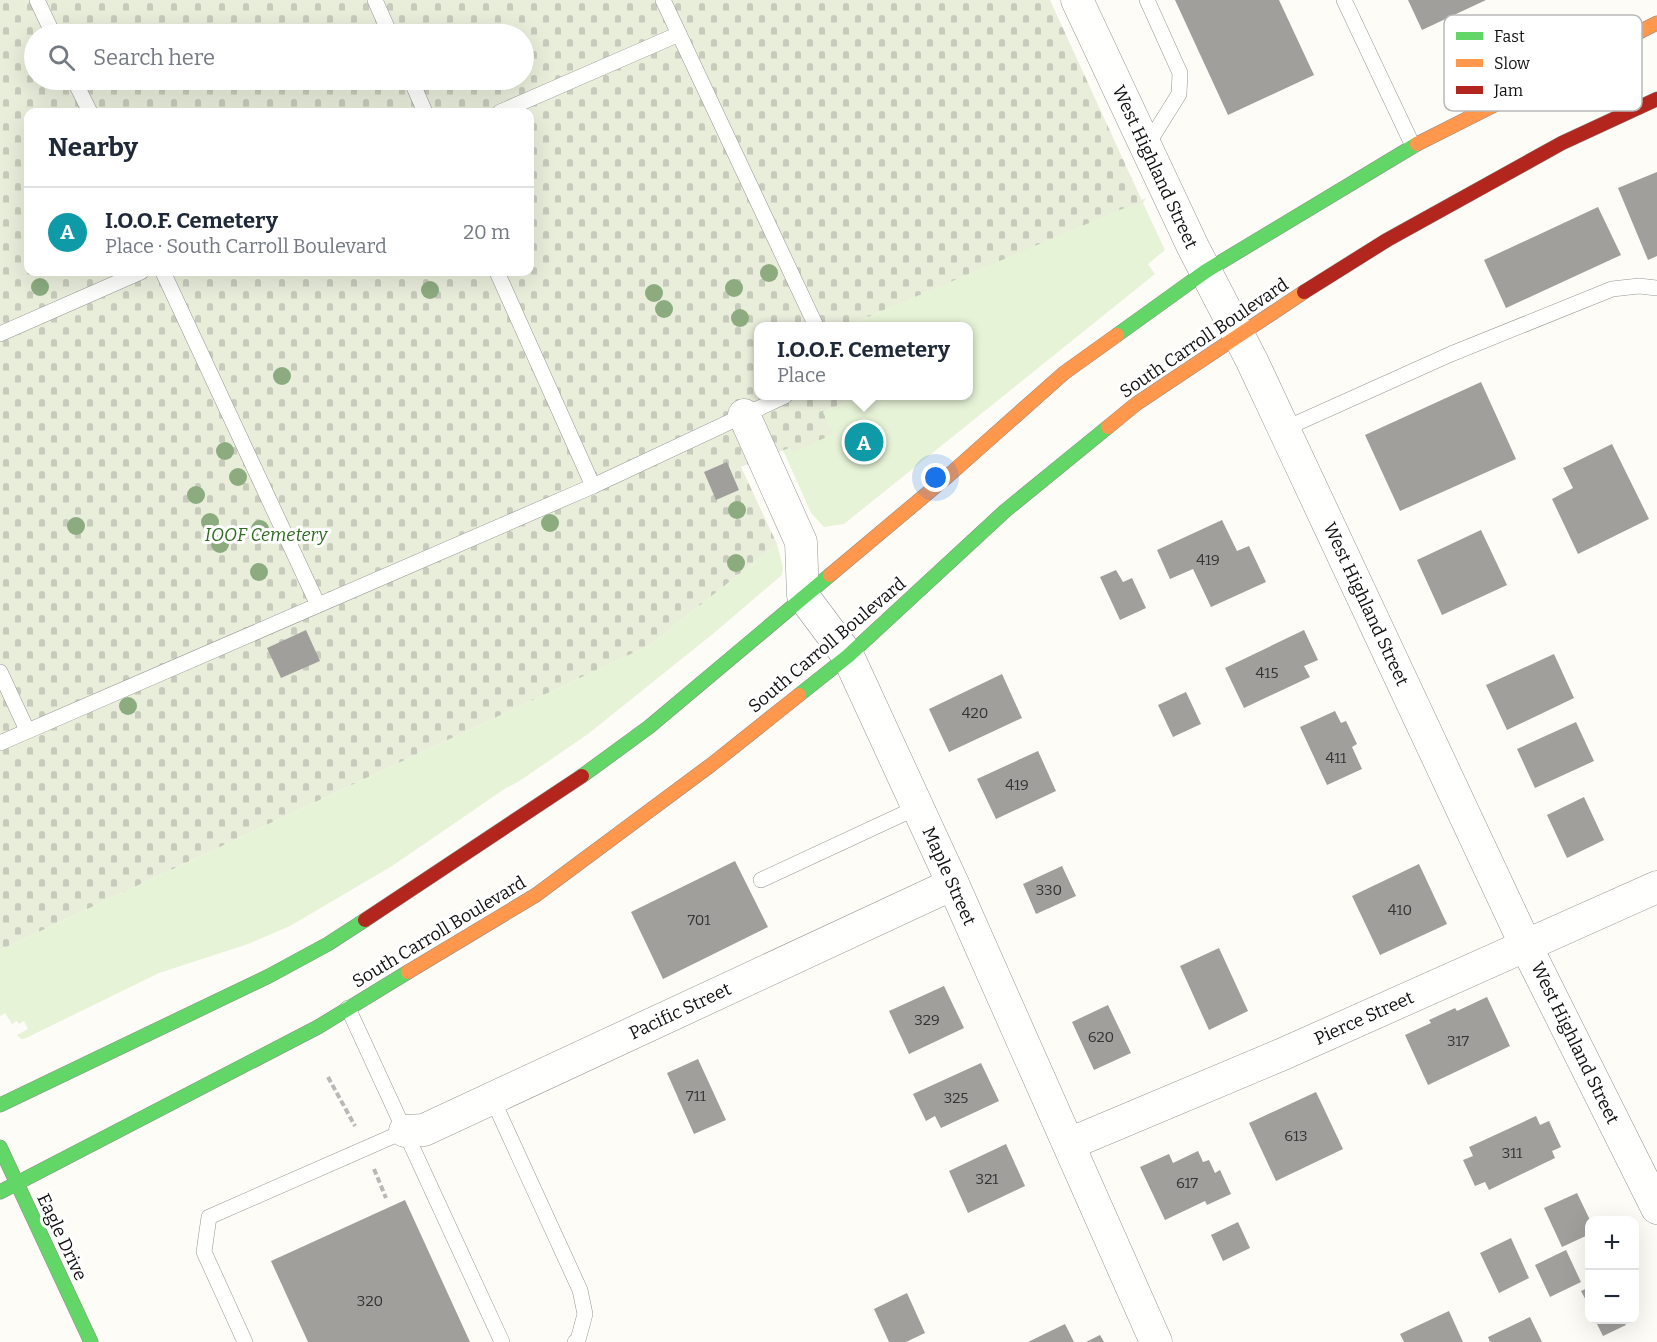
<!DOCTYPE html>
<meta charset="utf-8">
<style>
:root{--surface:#fff;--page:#f6f6f7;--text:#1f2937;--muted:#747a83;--line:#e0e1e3;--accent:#db2777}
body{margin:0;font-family:Bitter,serif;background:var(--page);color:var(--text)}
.controls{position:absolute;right:18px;bottom:18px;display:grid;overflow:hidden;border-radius:12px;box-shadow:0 6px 24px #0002}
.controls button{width:54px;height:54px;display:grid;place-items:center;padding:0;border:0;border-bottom:2px solid var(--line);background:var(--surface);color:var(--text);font:30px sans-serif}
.you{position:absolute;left:936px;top:478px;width:21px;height:21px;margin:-15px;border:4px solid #fff;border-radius:50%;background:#1a73e8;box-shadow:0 0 0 9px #1a73e833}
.badge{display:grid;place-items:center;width:39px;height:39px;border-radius:50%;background:var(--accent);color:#fff;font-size:20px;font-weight:700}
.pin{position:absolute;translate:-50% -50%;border:3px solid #fff;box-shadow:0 2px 6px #0006}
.popup{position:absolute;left:754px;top:322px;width:219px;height:78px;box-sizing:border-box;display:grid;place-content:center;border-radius:12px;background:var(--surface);filter:drop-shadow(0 2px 4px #0005);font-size:20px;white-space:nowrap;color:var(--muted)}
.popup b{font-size:22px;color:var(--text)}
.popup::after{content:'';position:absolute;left:50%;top:100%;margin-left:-12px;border:12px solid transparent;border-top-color:var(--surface)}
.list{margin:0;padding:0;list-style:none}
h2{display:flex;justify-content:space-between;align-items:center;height:78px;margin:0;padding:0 24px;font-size:26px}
h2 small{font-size:20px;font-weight:400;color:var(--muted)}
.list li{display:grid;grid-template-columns:39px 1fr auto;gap:18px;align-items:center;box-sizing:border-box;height:90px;padding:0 24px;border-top:2px solid var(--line)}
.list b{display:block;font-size:22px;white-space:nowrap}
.list p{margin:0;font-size:20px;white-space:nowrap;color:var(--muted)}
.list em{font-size:20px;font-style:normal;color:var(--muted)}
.icon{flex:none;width:33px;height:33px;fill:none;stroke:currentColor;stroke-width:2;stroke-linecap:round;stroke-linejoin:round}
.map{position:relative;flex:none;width:1657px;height:1342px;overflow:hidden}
.search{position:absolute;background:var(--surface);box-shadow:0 6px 24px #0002;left:24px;top:24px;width:510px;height:66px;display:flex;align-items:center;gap:15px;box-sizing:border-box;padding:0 21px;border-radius:33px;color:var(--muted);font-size:22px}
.panel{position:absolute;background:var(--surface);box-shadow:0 6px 24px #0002;left:24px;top:108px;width:510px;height:168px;border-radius:12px}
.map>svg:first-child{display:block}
.grass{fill:#e7f3d7}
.cemetery{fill:url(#cemetery-stones);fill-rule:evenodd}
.building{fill:#a19f9c}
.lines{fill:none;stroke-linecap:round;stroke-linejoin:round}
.lane-casing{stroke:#979795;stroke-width:16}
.street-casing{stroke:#979795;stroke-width:33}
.fast-casing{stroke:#8e8d8b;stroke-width:15}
.slow-casing{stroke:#8e8d8b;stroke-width:15}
.jam-casing{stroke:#8e8d8b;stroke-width:15}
.path{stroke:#b9b9b8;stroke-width:4;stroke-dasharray:6 3;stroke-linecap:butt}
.lane{stroke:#fffffe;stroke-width:15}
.street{stroke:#fffffe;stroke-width:32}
.fast{stroke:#63d668;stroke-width:14}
.slow{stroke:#ff974d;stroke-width:14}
.jam{stroke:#b3261e;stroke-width:14}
.tree{fill:#8cac80}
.labels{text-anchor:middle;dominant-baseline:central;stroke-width:6;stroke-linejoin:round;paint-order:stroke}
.number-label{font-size:15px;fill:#353434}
.street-label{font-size:18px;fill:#111;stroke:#fff}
.park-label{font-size:18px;font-style:italic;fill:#2f6b1f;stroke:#fff}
.key{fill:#fff;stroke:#b8b8b8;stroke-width:1.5}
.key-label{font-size:16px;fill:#111}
</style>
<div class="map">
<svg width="1657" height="1342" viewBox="0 0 1657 1342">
<defs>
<pattern id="cemetery-stones" width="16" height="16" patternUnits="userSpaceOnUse" patternTransform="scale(1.5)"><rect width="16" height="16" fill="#e9eedb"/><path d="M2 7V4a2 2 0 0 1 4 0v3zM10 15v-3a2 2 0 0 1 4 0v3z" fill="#c7cbbb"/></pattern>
</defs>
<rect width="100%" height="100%" fill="#fdfcf7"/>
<g class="grass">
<path d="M1146 198 1143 203 1165 250 1148 264 1155 274 844 524 824 527 811 513 783 450 789 448 791 452 832 434 823 412 861 396H969V326H858L856 322Z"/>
<path d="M777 544 783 567 782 575 714 633 588 734 518 782 506 788 392 866 290 926 248 944 159 973 24 1039H21L17 1035 28 1029 24 1021 19 1024 17 1021 12 1024 5 1013 0 1016V950L650 645Z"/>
</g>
<path class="cemetery" d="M0 0H1050L1143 203 1122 209 856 322 858 326H759V396H861L823 412 833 434 792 453 789 448 741 467 777 544 650 645 0 950ZM34 34H524V80H34ZM28 112H530V272H28Z"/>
<g class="building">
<path d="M1175 0H1279L1314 75 1228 115Z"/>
<path d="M1408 0H1486L1422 30Z"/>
<path d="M1657 172V256L1648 260 1618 188Z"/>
<path d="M1598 207 1621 255 1506 308 1484 260Z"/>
<path d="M1481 382 1516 459 1400 511 1365 435Z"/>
<path d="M1612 444 1649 519 1578 554 1552 499 1573 488 1563 468Z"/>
<path d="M727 462 739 490 716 500 704 472Z"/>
<path d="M1222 520 1237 551 1249 546 1266 582 1211 607 1193 569 1170 579 1157 550Z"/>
<path d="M1481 530 1507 585 1442 615 1417 560Z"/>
<path d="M1116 570 1123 582 1132 578 1146 608 1120 620 1100 577Z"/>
<path d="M306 630 320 661 281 678 267 648Z"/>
<path d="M1304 630 1318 660 1304 666 1310 677 1244 708 1225 668Z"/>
<path d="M1554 654 1574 698 1507 730 1486 685Z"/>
<path d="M1002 674 1022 718 949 752 929 709Z"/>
<path d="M1186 692 1201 724 1173 737 1158 705Z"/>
<path d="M1335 711 1341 723 1346 721 1357 744 1352 747 1362 769 1327 785 1300 727Z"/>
<path d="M1576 722 1594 761 1535 788 1517 749Z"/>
<path d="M1038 751 1056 791 996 819 977 779Z"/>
<path d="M1584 797 1604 840 1567 858 1547 815Z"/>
<path d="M735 861 768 927 663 979 631 912Z"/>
<path d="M1419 864 1447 924 1380 955 1352 896Z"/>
<path d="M1062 866 1076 896 1036 914 1023 884Z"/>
<path d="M1219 948 1248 1011 1209 1030 1180 966Z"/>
<path d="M944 986 964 1028 909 1054 889 1011Z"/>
<path d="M1487 997 1510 1046 1428 1085 1405 1035 1431 1023 1429 1020 1455 1008 1457 1011Z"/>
<path d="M1108 1005 1131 1053 1094 1070 1072 1022Z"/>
<path d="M698 1059 726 1120 694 1134 667 1073Z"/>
<path d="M981 1063 999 1101 941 1128 935 1116 926 1121 913 1094Z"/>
<path d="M1316 1092 1343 1149 1276 1181 1249 1123Z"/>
<path d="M1536 1116 1540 1125 1549 1121 1561 1147 1552 1151 1555 1158 1489 1190 1485 1182 1475 1186 1463 1160 1473 1156 1469 1147Z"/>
<path d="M1006 1144 1025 1186 968 1213 949 1171Z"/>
<path d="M1198 1151 1203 1162 1209 1160 1215 1173 1220 1170 1231 1194 1207 1205 1205 1201 1165 1220 1140 1167 1169 1154 1173 1163Z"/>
<path d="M1577 1193 1590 1220V1234L1562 1247 1544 1208Z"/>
<path d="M405 1200 470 1342H308L271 1261Z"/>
<path d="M1238 1222 1250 1248 1223 1261 1211 1235Z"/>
<path d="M1511 1238 1529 1278 1499 1293 1480 1253Z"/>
<path d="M1566 1250 1581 1282 1550 1297 1535 1265Z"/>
<path d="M1590 1287V1308L1581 1291Z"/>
<path d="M907 1293 925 1333 906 1342H889L874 1309Z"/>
<path d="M1449 1311 1463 1342H1404L1400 1334Z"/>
<path d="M1530 1317 1542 1342H1490L1488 1337Z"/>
<path d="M1595 1320H1623L1626 1325 1603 1336Z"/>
<path d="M1065 1324 1074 1342H1028Z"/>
<path d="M1100 1335 1104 1342H1086Z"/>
</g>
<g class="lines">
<defs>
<g id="lane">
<path d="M37 0 53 34"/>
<path d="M375 0 390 34"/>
<path d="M663 0 816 326"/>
<path d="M1344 0 1413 146"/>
<path d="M74 80 90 112"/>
<path d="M411 80 425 112"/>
<path d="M500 112 679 34"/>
<path d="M1146 147 1179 94 1180 73 1147 0"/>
<path d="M163 272 318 605"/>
<path d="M497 272 593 486"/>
<path d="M0 334 141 272"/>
<path d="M1284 429 1451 354 1612 289 1639 286 1657 288"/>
<path d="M0 672 27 730"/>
<path d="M0 743 593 486 785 396"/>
<path d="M761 880 918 807"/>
<path d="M348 1008 502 1342"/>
<path d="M492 1098 580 1290 585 1314 578 1340 575 1342"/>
<path d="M245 1342 204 1252 209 1217 405 1131"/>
</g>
<g id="street">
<path d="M1077 0 1193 247 1252 361 1526 946 1657 1208"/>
<path d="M744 415 801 542 803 596 848 656 953 884 1156 1342"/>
<path d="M405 1131 424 1130 953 884"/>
<path d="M1069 1144 1283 1054 1657 887"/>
</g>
<g id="fast">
<path d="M1117 335 1206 271 1417 144"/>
<path d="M799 695 848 656 1005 511 1108 427"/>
<path d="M582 776 649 727 830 575"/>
<path d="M0 1105 269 976 328 944 365 920"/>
<path d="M0 1147 91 1342"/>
<path d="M0 1192 318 1027 408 972"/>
</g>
<g id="slow">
<path d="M1417 144 1657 23"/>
<path d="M1108 427 1136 404 1304 292"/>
<path d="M830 575 948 476 1064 373 1117 335"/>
<path d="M408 972 536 895 711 765 799 695"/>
</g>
<g id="jam">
<path d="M1304 292 1387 240 1562 143 1657 99"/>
<path d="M365 920 582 776"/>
</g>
</defs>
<use href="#lane" class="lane-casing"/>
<use href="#street" class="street-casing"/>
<use href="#fast" class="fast-casing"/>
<use href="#slow" class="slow-casing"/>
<use href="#jam" class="jam-casing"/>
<g class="path">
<path d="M328 1077 355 1126"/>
<path d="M374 1169 386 1198"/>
</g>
<use href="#lane" class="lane"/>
<use href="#street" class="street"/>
<use href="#fast" class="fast"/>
<use href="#slow" class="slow"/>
<use href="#jam" class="jam"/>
</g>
<g class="tree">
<circle cx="769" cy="273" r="9"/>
<circle cx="40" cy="287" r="9"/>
<circle cx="734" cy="288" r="9"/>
<circle cx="430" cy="290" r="9"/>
<circle cx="654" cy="293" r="9"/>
<circle cx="664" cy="309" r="9"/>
<circle cx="740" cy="318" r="9"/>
<circle cx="282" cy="376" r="9"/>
<circle cx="225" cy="451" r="9"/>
<circle cx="238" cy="477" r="9"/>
<circle cx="196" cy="495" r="9"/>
<circle cx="737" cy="510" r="9"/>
<circle cx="210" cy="522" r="9"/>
<circle cx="550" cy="523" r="9"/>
<circle cx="76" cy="526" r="9"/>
<circle cx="260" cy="529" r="9"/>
<circle cx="220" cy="544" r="9"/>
<circle cx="736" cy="563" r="9"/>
<circle cx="259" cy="572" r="9"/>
<circle cx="128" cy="706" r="9"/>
</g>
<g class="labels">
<g class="number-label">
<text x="1208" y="560">419</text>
<text x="1267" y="673">415</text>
<text x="975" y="713">420</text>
<text x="1336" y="758">411</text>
<text x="1017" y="785">419</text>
<text x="1049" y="890">330</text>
<text x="1400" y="910">410</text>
<text x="699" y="920">701</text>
<text x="927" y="1020">329</text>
<text x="1101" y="1037">620</text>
<text x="1458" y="1041">317</text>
<text x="696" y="1096">711</text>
<text x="956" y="1098">325</text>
<text x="1296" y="1136">613</text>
<text x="1512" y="1153">311</text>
<text x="987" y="1179">321</text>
<text x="1187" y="1183">617</text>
<text x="370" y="1301">320</text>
</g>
<g class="street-label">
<text transform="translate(1155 167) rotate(65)">West Highland Street</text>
<text transform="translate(1204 338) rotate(-34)">South Carroll Boulevard</text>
<text transform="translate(1366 604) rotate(65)">West Highland Street</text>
<text transform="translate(827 645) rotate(-40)">South Carroll Boulevard</text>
<text transform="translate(949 876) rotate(66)">Maple Street</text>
<text transform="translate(439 932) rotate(-31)">South Carroll Boulevard</text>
<text transform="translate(680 1011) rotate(-25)">Pacific Street</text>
<text transform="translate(1364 1018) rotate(-24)">Pierce Street</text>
<text transform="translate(1575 1043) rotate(64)">West Highland Street</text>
<text transform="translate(62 1237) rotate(65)">Eagle Drive</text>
</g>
<g class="park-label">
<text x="266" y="535">IOOF Cemetery</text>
</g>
</g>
<rect x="1444" y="15" width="198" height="96" rx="9" class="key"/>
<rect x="1456" y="32" width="27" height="8" fill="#63d668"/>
<rect x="1456" y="59" width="27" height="8" fill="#ff974d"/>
<rect x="1456" y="86" width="27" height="8" fill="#b3261e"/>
<g class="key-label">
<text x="1494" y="42">Fast</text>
<text x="1494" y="69">Slow</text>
<text x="1494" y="96">Jam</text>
</g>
</svg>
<div class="controls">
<button>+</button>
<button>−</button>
</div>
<div class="you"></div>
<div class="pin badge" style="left:864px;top:442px;background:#0f9aa8">A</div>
<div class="popup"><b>I.O.O.F. Cemetery</b>Place</div>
<div class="search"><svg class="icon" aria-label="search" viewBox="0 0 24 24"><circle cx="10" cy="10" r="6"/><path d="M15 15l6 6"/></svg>Search here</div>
<section class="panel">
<h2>Nearby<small></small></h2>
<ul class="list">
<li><span class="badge" style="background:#0f9aa8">A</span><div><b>I.O.O.F. Cemetery</b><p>Place · South Carroll Boulevard</p></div><em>20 m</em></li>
</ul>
</section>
</div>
